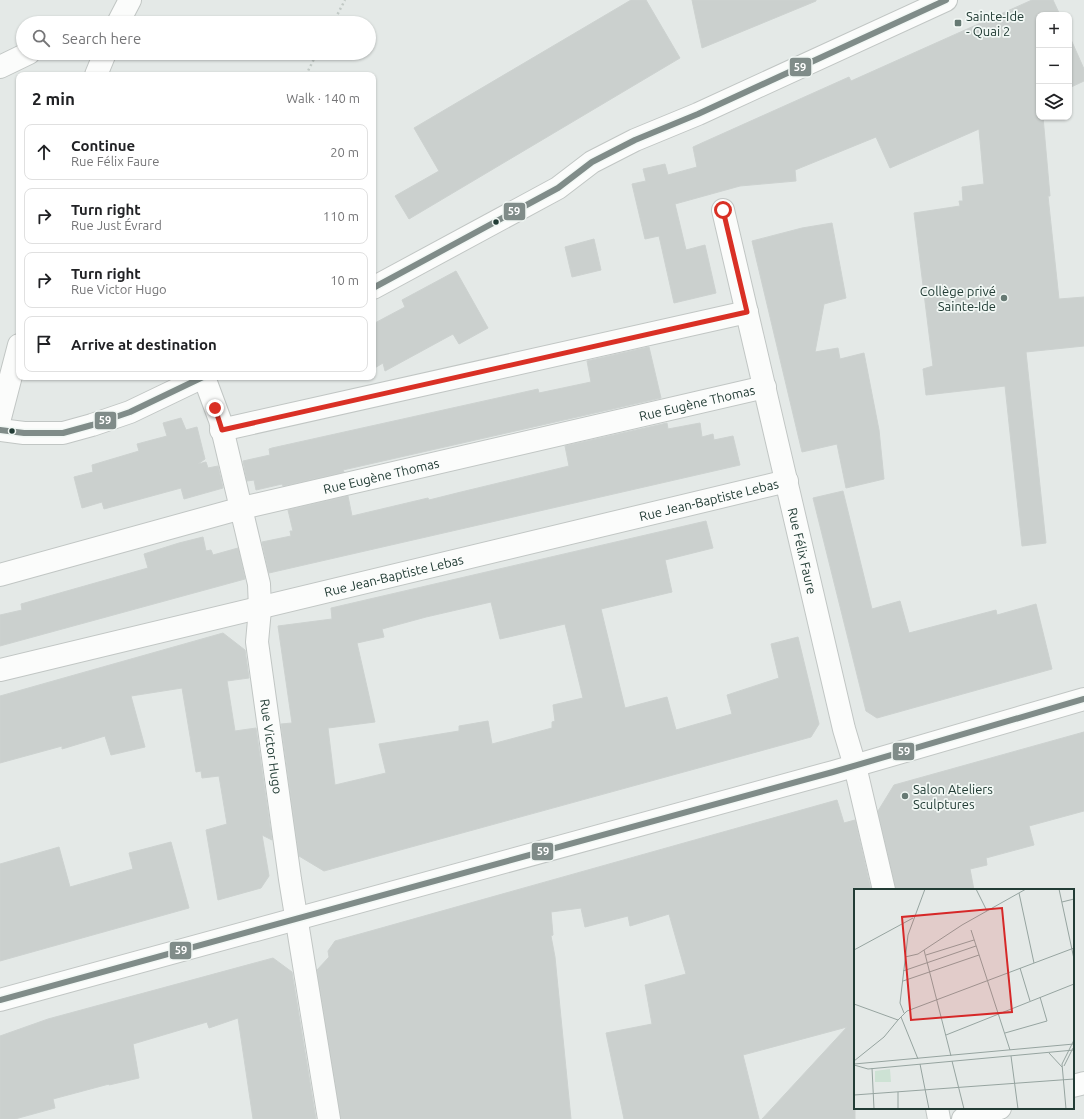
<!DOCTYPE html>
<meta charset="utf-8">
<style>
:root{--surface:#fff;--page:#f6f6f6;--text:#202124;--muted:#757577;--line:#e0e0e0}
body{margin:0;font-family:Ubuntu,sans-serif;background:var(--page);color:var(--text)}
.controls{position:absolute;right:12px;top:12px;display:grid;overflow:hidden;border-radius:8px;box-shadow:0 1px 3px #0004}
.controls button{width:36px;height:36px;display:grid;place-items:center;padding:0;border:0;border-bottom:1px solid var(--line);background:var(--surface);color:var(--text);font:20px sans-serif}
.stop{position:absolute;width:12px;height:12px;margin:-9px;border:3px solid #d93025;border-radius:50%;background:#fff}
.stop.end{background:#d93025;border-color:#fff;box-shadow:0 1px 4px #0008}
.list{margin:0;padding:0;list-style:none}
h2{display:flex;justify-content:space-between;align-items:center;height:52px;margin:0;padding:0 16px;font-size:17px}
h2 small{font-size:13px;font-weight:400;color:var(--muted)}
.list li{display:grid;grid-template-columns:26px 1fr auto;gap:12px;align-items:center;box-sizing:border-box;height:56px;margin:0 8px 8px;padding:0 8px;border:1px solid var(--line);border-radius:8px}
.list b{display:block;font-size:15px;white-space:nowrap}
.list p{margin:0;font-size:13px;white-space:nowrap;color:var(--muted)}
.list em{font-size:13px;font-style:normal;color:var(--muted)}
.icon{flex:none;width:22px;height:22px;fill:none;stroke:currentColor;stroke-width:2;stroke-linecap:round;stroke-linejoin:round}
.map{position:relative;flex:none;width:1084px;height:1119px;overflow:hidden}
.search{position:absolute;background:var(--surface);box-shadow:0 1px 3px #0004;left:16px;top:16px;width:360px;height:44px;display:flex;align-items:center;gap:10px;box-sizing:border-box;padding:0 14px;border-radius:22px;color:var(--muted);font-size:15px}
.panel{position:absolute;background:var(--surface);box-shadow:0 1px 3px #0004;left:16px;top:72px;width:360px;height:308px;border-radius:8px}
.map>svg:first-child{display:block}
.building{fill:#cbd0ce;stroke:#cdd2d0;fill-rule:evenodd}
.lines{fill:none;stroke-linecap:round;stroke-linejoin:round}
.minor-casing{stroke:#c1c6c4;stroke-width:24}
.path{stroke:#c1c9c5;stroke-width:2.5;stroke-dasharray:2 3;stroke-linecap:butt}
.minor{stroke:#fbfcfb;stroke-width:22}
.bus-1-casing{stroke:#f2f8f5;stroke-width:9}
.bus-1{stroke:#808c89;stroke-width:6}
.route{stroke:#d93025;stroke-width:5}
.poi-dot{fill:#667973;stroke:#f2f8f5;stroke-width:1.5}
.bus-dot{fill:#223c35;stroke:#f2f8f5;stroke-width:1.5}
.labels{text-anchor:middle;dominant-baseline:central;stroke-width:3.5;stroke-linejoin:round;paint-order:stroke}
.poi-label{font-size:13px;fill:#223c35;stroke:#f2f8f5;text-anchor:start}
.street-label{font-size:13px;fill:#223c35;stroke:#f2f8f5}
.inset-road{fill:none;stroke:#96a4a0;stroke-width:1}
.view{fill:#d62828;fill-opacity:0.15;stroke:#d62828;stroke-width:2}
.inset-edge{fill:none;stroke:#223c35;stroke-width:2}
.line-badge{stroke:#f2f8f5;stroke-width:1.5}
.badge-label{font-size:11px;text-anchor:middle;font-weight:bold;fill:#fff}
</style>
<div class="map">
<svg width="1084" height="1119" viewBox="0 0 1084 1119">
<rect width="100%" height="100%" fill="#e4e9e7"/>
<g class="building">
<path d="M631 0H646L680 58 409 219 395 196 439 171 414 128Z"/>
<path d="M692 0H816V1L702 48Z"/>
<path d="M1032 0H1053L1060 15H1039V117H1043L1050 196H1048L1059 299 1084 297V346L1026 352 1046 543 1022 546 1005 386 926 395 923 369 933 366 914 213 960 206 959 201H963L962 187 984 184 979 129 890 168 876 137 795 170 796 181 740 186 675 204 686 250 705 245 716 293 674 303 659 236 645 239 632 184 646 181 643 169 665 164 668 175 697 167 693 147 704 142 849 77 851 81Z"/>
<path d="M1069 35 1084 69V81L1069 88Z"/>
<path d="M832 223 846 298 824 304 815 352 838 348 840 359 864 353 879 430 884 479 846 488 837 444 802 452 752 241 802 228Z"/>
<path d="M594 239 601 270 572 277 565 247Z"/>
<path d="M456 271 488 328 459 344 453 334 385 371 383 363 373 369V324L405 307 402 300Z"/>
<path d="M649 347 661 398 343 470 344 472 283 486 282 484 256 490 254 480 247 481 243 461 270 455 269 449 272 448 538 389 539 393 591 382 587 361Z"/>
<path d="M181 418 186 430 197 427 205 459 198 464 206 462 208 468 218 466 223 488 184 499 181 488 104 509 102 502 82 508 74 477 93 472 92 465 139 451 137 444 167 436 163 423Z"/>
<path d="M667 423 668 429 700 423 702 437 713 434 714 440 733 436 740 465 269 573 262 542 291 536 290 531H293L288 510 348 496 352 516 428 498 429 500 461 492 569 466 565 446Z"/>
<path d="M843 491 872 609 900 601 909 633 996 610 997 615 1036 604 1052 669 877 718 866 711 813 498Z"/>
<path d="M706 521 713 548 665 560 672 592 601 609 625 708 667 697 676 730 732 714 727 695 779 678 771 644 798 637 819 724 811 737 324 871 299 856 281 724 292 723 278 626 332 619 331 608ZM491 602 500 639 565 624 583 698 553 705 555 721 552 722V728L492 744 488 721 459 726V731L379 744 386 773 335 785 328 728 375 722 357 643 384 637 382 629 426 617Z"/>
<path d="M203 537 206 551 211 550 213 555 238 548 245 579 0 646V615L22 610 21 604 148 568 144 554 179 543Z"/>
<path d="M223 633 245 650 249 678 227 681 235 731 256 728 272 840 262 835 269 876 261 888 218 900 206 830 227 824 219 776 202 778 201 771 196 772 182 688 131 696 145 747 111 755 105 736 62 749V746L0 763V696Z"/>
<path d="M1084 732V811L1029 826 1034 845 986 858 987 865 970 869 974 890H896L878 811 894 785Z"/>
<path d="M837 800 844 823 855 820 871 890H855V1119H762L847 1027 743 1055 759 1119H624L606 1033 652 1024 645 985 686 974 669 914 630 926 628 916 585 927 581 908 551 912 553 935 551 936 555 957 571 1119H341L317 970 329 957 328 951 335 941Z"/>
<path d="M171 842 189 908 0 961V864L59 847 70 887 133 869 129 853Z"/>
<path d="M273 958 292 972 316 1119H253L238 1018 209 1028 207 1022 133 1044 139 1078 109 1085V1084L53 1099 55 1108 15 1119H0V1036L48 1019Z"/>
</g>
<g class="lines">
<defs>
<g id="minor">
<path d="M118 23 130 0"/>
<path d="M0 67 29 53"/>
<path d="M96 75 105 53"/>
<path id="s1" d="M723 210 844 729 855 766 884 890"/>
<path d="M373 288 558 188 592 162 635 140 698 114 946 0"/>
<path id="s2" d="M204 377 220 420 259 584 260 609 257 642 290 879 329 1119"/>
<path d="M0 418 19 345"/>
<path d="M0 430 24 433H63L92 425 130 412 203 377"/>
<path d="M221 430 747 312"/>
<path id="s3" d="M0 575 242 508 765 387"/>
<path id="s4" d="M0 670 787 481"/>
<path d="M0 1000 833 772 1084 699"/>
<path d="M1073 1086 1084 1083"/>
<path d="M937 1108 939 1119"/>
<path d="M963 1119 1000 1108"/>
</g>
</defs>
<use href="#minor" class="minor-casing"/>
<g class="path">
<path d="M333 23 345 0"/>
<path d="M306 75 317 53"/>
</g>
<use href="#minor" class="minor"/>
<defs>
<g id="bus-1">
<path d="M373 288 558 188 592 162 635 140 698 114 946 0"/>
<path d="M0 430 24 433H63L92 425 130 412 203 377"/>
<path d="M0 1000 833 772 1084 699"/>
</g>
</defs>
<use href="#bus-1" class="bus-1-casing"/>
<use href="#bus-1" class="bus-1"/>
</g>
<g class="lines">
<path class="route" d="M215 408 222 430 747 312 723 210"/>
</g>
<g class="poi-dot">
<rect x="954" y="19" width="8" height="8" rx="2"/>
<circle cx="1004" cy="298" r="4"/>
<circle cx="905" cy="796" r="4"/>
</g>
<g class="bus-dot">
<circle cx="496" cy="222" r="3.5"/>
<circle cx="12" cy="431" r="3.5"/>
</g>
<g class="labels">
<g class="poi-label">
<text x="966" y="16">Sainte-Ide<tspan x="966" dy="15">- Quai 2</tspan></text>
<text x="996" y="291" text-anchor="end">Collège privé<tspan x="996" dy="15">Sainte-Ide</tspan></text>
<text x="913" y="789">Salon Ateliers<tspan x="913" dy="15">Sculptures</tspan></text>
</g>
<g class="street-label">
<text stroke="none"><textPath href="#s3" startOffset="718">Rue Eugène Thomas</textPath></text>
<text stroke="none"><textPath href="#s3" startOffset="394">Rue Eugène Thomas</textPath></text>
<text stroke="none"><textPath href="#s4" startOffset="729">Rue Jean-Baptiste Lebas</textPath></text>
<text stroke="none"><textPath href="#s1" startOffset="350">Rue Félix Faure</textPath></text>
<text stroke="none"><textPath href="#s4" startOffset="405">Rue Jean-Baptiste Lebas</textPath></text>
<text stroke="none"><textPath href="#s2" startOffset="378">Rue Victor Hugo</textPath></text>
</g>
</g>
<g transform="translate(854 889)">
<rect width="220" height="220" fill="#e4e9e7"/>
<path d="M36 180 37 193H21V182Z" fill="#cde2d4"/>
<path class="inset-road" d="M122 0 133 22M205 0 220 70M165 4 180 74M208 13 220 10M117 41 156 161M0 61 59 29M70 61 97 167M72 66 120 51M51 68 64 65 108 36 172 0M166 79 176 112M49 82 122 57M49 92 125 66M0 115 44 131 30 148 0 172M50 124 46 114 54 46 71 0M47 128 64 170M44 131 53 122 220 59M151 144 193 132 186 108M92 146 220 95M195 164 208 178M157 167 164 220M98 172 110 220M0 175 220 155M66 175 75 220M0 176 14 180 220 161M210 177 219 159M18 179 20 220M44 203V220M0 206 220 190M212 220 208 175 220 151"/>
<path class="view" d="M148 19 158 123 57 131 48 28Z"/>
<rect width="220" height="220" class="inset-edge"/>
</g>
<g class="line-badge">
<rect x="789" y="57" width="23" height="20" rx="4" fill="#808c89"/>
<rect x="503" y="202" width="23" height="19" rx="4" fill="#808c89"/>
<rect x="94" y="411" width="23" height="19" rx="4" fill="#808c89"/>
<rect x="892" y="742" width="23" height="19" rx="4" fill="#808c89"/>
<rect x="531" y="842" width="23" height="19" rx="4" fill="#808c89"/>
<rect x="169" y="941" width="23" height="19" rx="4" fill="#808c89"/>
</g>
<g class="badge-label">
<text x="800" y="71">59</text>
<text x="514" y="215">59</text>
<text x="105" y="424">59</text>
<text x="904" y="755">59</text>
<text x="543" y="855">59</text>
<text x="181" y="954">59</text>
</g>
</svg>
<div class="controls">
<button>+</button>
<button>−</button>
<button><svg class="icon" aria-label="layers" viewBox="0 0 24 24"><path d="M12 4l9 5-9 5-9-5zM3 14l9 5 9-5"/></svg></button>
</div>
<div class="stop" style="left:723px;top:210px"></div>
<div class="stop end" style="left:215px;top:408px"></div>
<div class="search"><svg class="icon" aria-label="search" viewBox="0 0 24 24"><circle cx="10" cy="10" r="6"/><path d="M15 15l6 6"/></svg>Search here</div>
<section class="panel">
<h2>2 min<small>Walk · 140 m</small></h2>
<ul class="list">
<li><svg class="icon" aria-label="ahead" viewBox="0 0 24 24"><path d="M12 20V5M6 11l6-6 6 6"/></svg><div><b>Continue</b><p>Rue Félix Faure</p></div><em>20 m</em></li>
<li><svg class="icon" aria-label="right" viewBox="0 0 24 24"><path d="M7 20v-9h11M14 6l5 5-5 5"/></svg><div><b>Turn right</b><p>Rue Just Évrard</p></div><em>110 m</em></li>
<li><svg class="icon" aria-label="right" viewBox="0 0 24 24"><path d="M7 20v-9h11M14 6l5 5-5 5"/></svg><div><b>Turn right</b><p>Rue Victor Hugo</p></div><em>10 m</em></li>
<li><svg class="icon" aria-label="arrive" viewBox="0 0 24 24"><path d="M6 21V4h12l-3 4 3 4H6"/></svg><div><b>Arrive at destination</b></div></li>
</ul>
</section>
</div>
